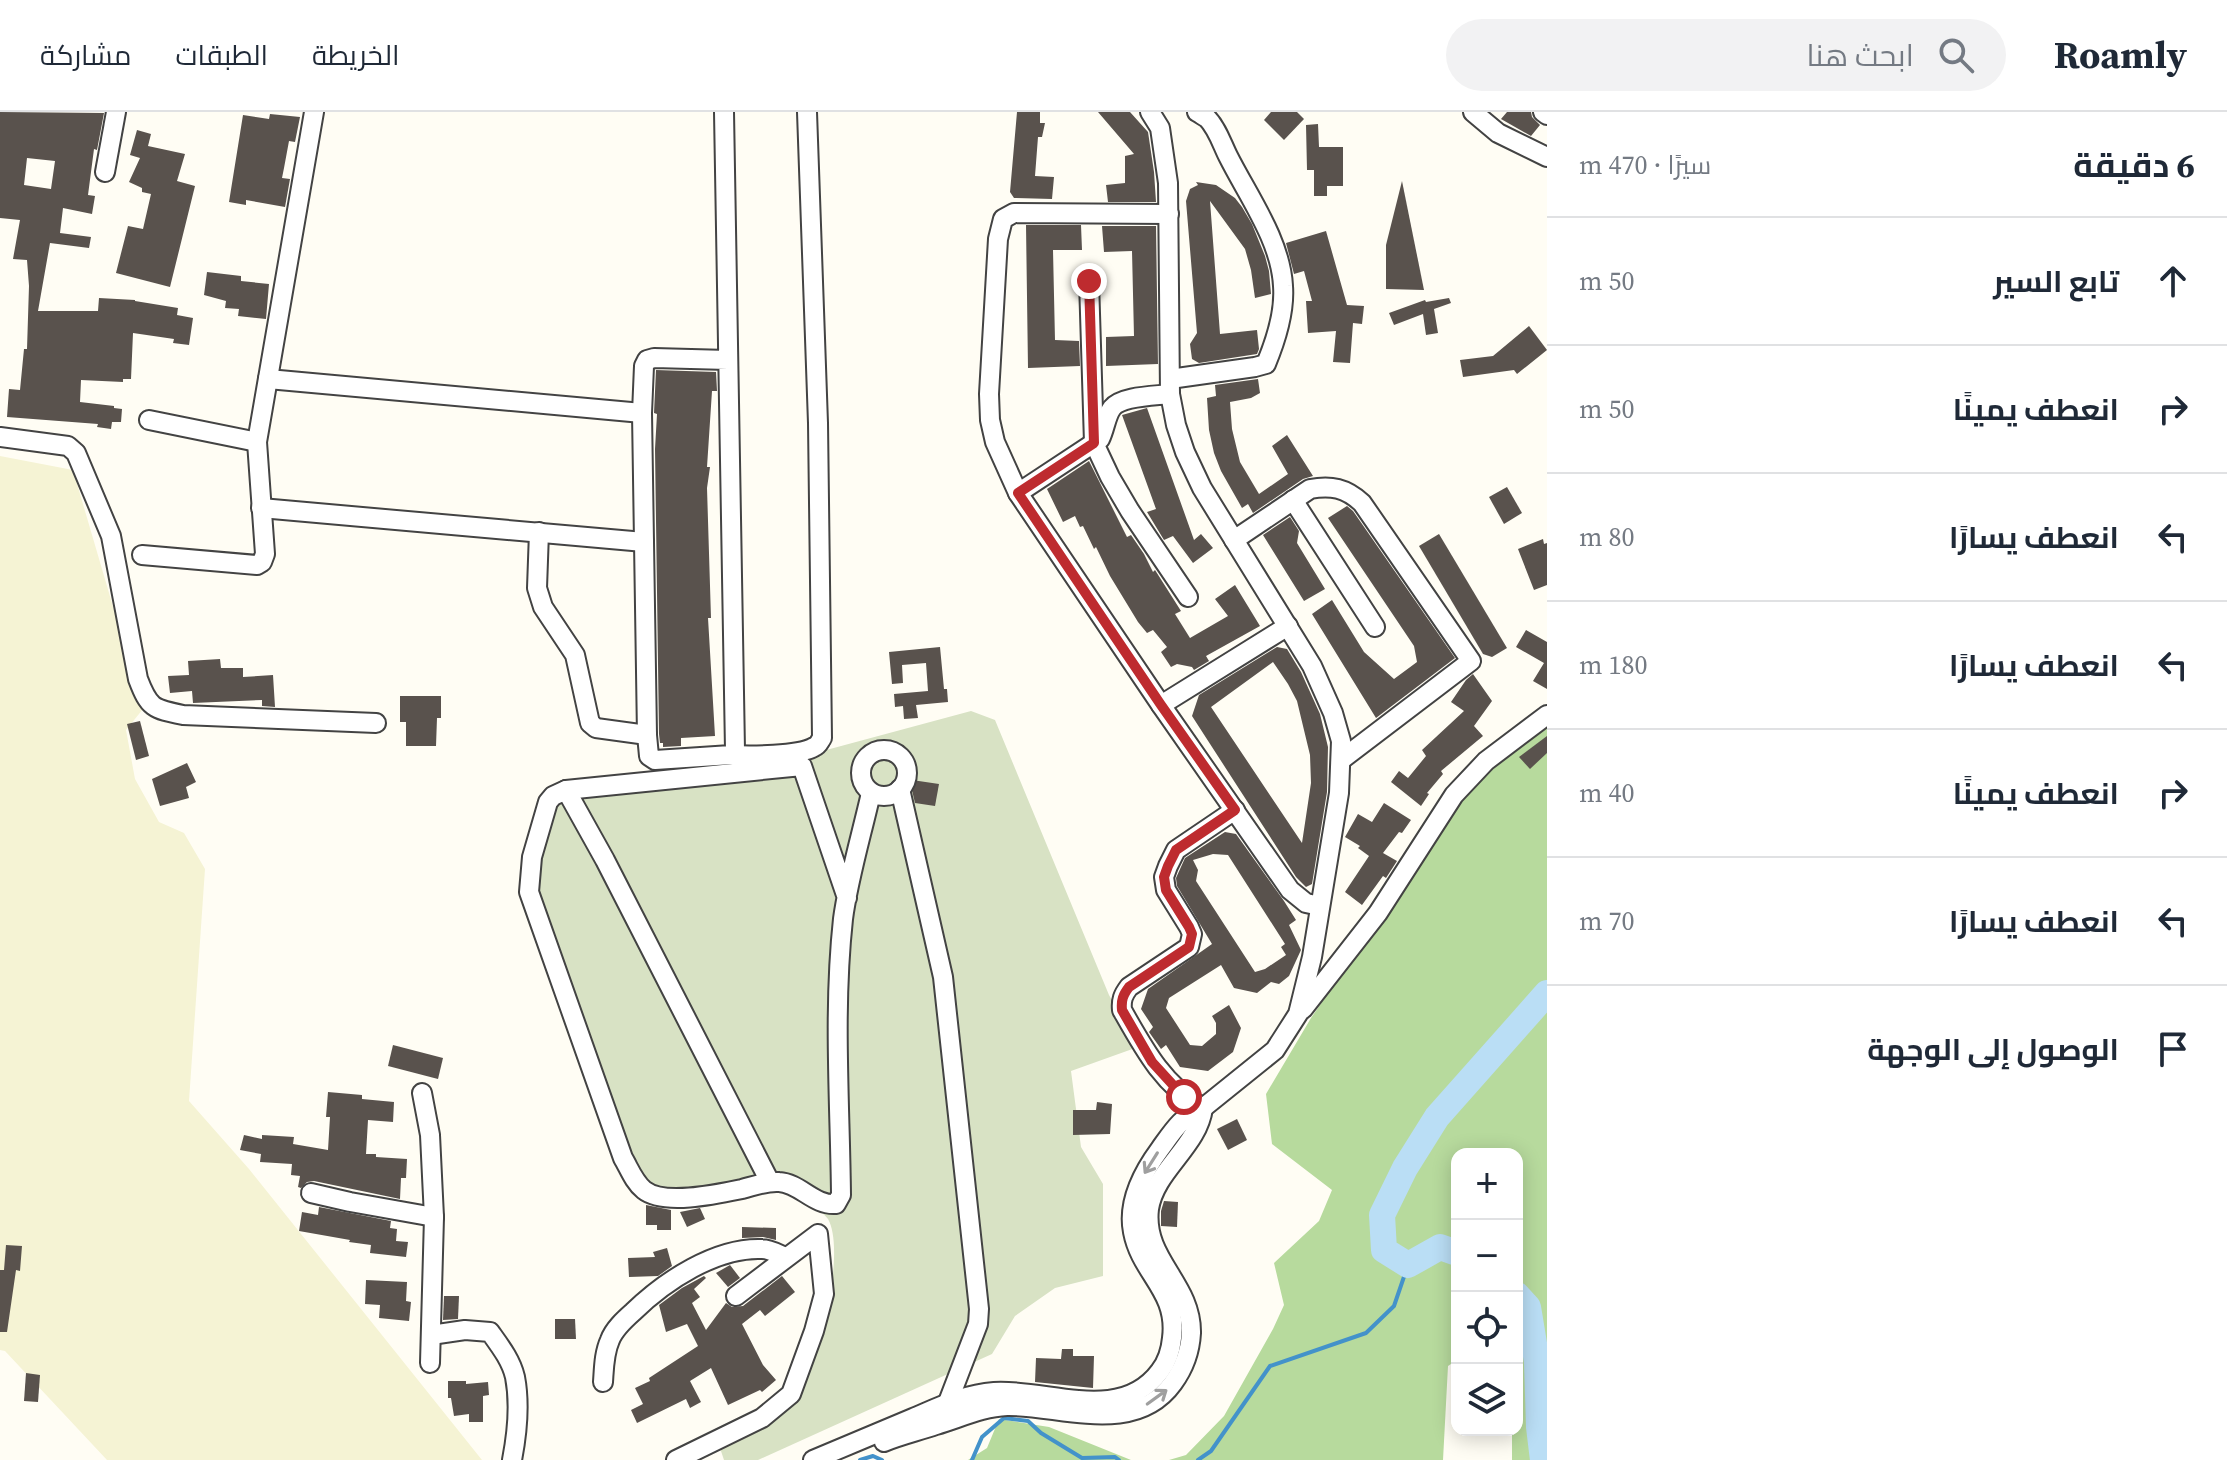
<!DOCTYPE html>
<html lang="ar">
<meta charset="utf-8">
<style>
:root{--surface:#fff;--page:#f2f2f3;--text:#1f2937;--muted:#747a83;--line:#e0e1e3}
body{margin:0;font-family:"Source Serif 4",Cairo,serif;background:var(--page);color:var(--text);direction:rtl}
.controls{position:absolute;right:24px;bottom:24px;display:grid;overflow:hidden;border-radius:16px;box-shadow:0 4px 20px #0003}
.controls button{width:72px;height:72px;display:grid;place-items:center;padding:0;border:0;border-bottom:2px solid var(--line);background:var(--surface);color:var(--text);font:40px sans-serif}
.stop{position:absolute;width:24px;height:24px;margin:-18px;border:6px solid #be2b2f;border-radius:50%;background:#fff}
.stop.end{background:#be2b2f;border-color:#fff;box-shadow:0 2px 8px #0008}
.list{margin:0;padding:0;list-style:none}
h2{display:flex;justify-content:space-between;align-items:center;height:104px;margin:0;padding:0 32px;font-size:34px}
h2 small{font-size:26px;font-weight:400;color:var(--muted)}
.list li{display:grid;grid-template-columns:52px 1fr auto;gap:24px;align-items:center;box-sizing:border-box;height:128px;padding:0 32px;border-top:2px solid var(--line)}
.list b{display:block;font-size:30px;white-space:nowrap}
.list em{font-size:26px;font-style:normal;color:var(--muted)}
.icon{flex:none;width:44px;height:44px;fill:none;stroke:currentColor;stroke-width:2;stroke-linecap:round;stroke-linejoin:round}
.map{position:relative;flex:none;width:1547px;height:1348px;overflow:hidden;direction:ltr}
header{display:flex;align-items:center;gap:48px;box-sizing:border-box;height:112px;padding:0 40px;background:var(--surface);border-bottom:2px solid var(--line)}
header strong{font-size:38px}
nav{display:flex;gap:44px;margin-inline-start:auto;font-size:28px}
.search{width:560px;height:72px;background:var(--page);display:flex;align-items:center;gap:20px;box-sizing:border-box;padding:0 28px;border-radius:44px;color:var(--muted);font-size:30px}
main{display:flex}
aside{flex:1;background:var(--surface)}
.map>svg:first-child{display:block}
.farmland{fill:#f5f3d4}
.forest{fill:#b7da9d}
.cemetery{fill:#d8e2c4}
.lines{fill:none;stroke-linecap:round;stroke-linejoin:round}
.stream{stroke:#4392ca;stroke-width:4}
.river{stroke:#badef5;stroke-width:26}
.building{fill:#59524d;fill-rule:evenodd}
.minor-casing{stroke:#434343;stroke-width:22}
.minor{stroke:#fff;stroke-width:18}
.oneway{stroke:#9f9f9f}
.route{stroke:#be2b2f;stroke-width:10}
</style>
<header>
<strong>Roamly</strong>
<div class="search"><svg class="icon" aria-label="search" viewBox="0 0 24 24"><circle cx="10" cy="10" r="6"/><path d="M15 15l6 6"/></svg>ابحث هنا</div>
<nav><a>الخريطة</a><a>الطبقات</a><a>مشاركة</a></nav>
</header>
<main>
<aside>
<h2>6 دقيقة<small>سيرًا · 470 m</small></h2>
<ul class="list">
<li><svg class="icon" aria-label="ahead" viewBox="0 0 24 24"><path d="M12 20V5M6 11l6-6 6 6"/></svg><div><b>تابع السير</b></div><em>50 m</em></li>
<li><svg class="icon" aria-label="right" viewBox="0 0 24 24"><path d="M7 20v-9h11M14 6l5 5-5 5"/></svg><div><b>انعطف يمينًا</b></div><em>50 m</em></li>
<li><svg class="icon" aria-label="left" viewBox="0 0 24 24"><path d="M17 20v-9H6M10 6l-5 5 5 5"/></svg><div><b>انعطف يسارًا</b></div><em>80 m</em></li>
<li><svg class="icon" aria-label="left" viewBox="0 0 24 24"><path d="M17 20v-9H6M10 6l-5 5 5 5"/></svg><div><b>انعطف يسارًا</b></div><em>180 m</em></li>
<li><svg class="icon" aria-label="right" viewBox="0 0 24 24"><path d="M7 20v-9h11M14 6l5 5-5 5"/></svg><div><b>انعطف يمينًا</b></div><em>40 m</em></li>
<li><svg class="icon" aria-label="left" viewBox="0 0 24 24"><path d="M17 20v-9H6M10 6l-5 5 5 5"/></svg><div><b>انعطف يسارًا</b></div><em>70 m</em></li>
<li><svg class="icon" aria-label="arrive" viewBox="0 0 24 24"><path d="M6 21V4h12l-3 4 3 4H6"/></svg><div><b>الوصول إلى الوجهة</b></div></li>
</ul>
</aside>
<div class="map">
<svg width="1547" height="1348" viewBox="0 0 1547 1348">
<rect width="100%" height="100%" fill="#fffdf4"/>
<path class="farmland" d="M0 344 73 358 143 597 126 618 135 667 159 710 184 721 205 757 189 989 249 1057 482 1348H107L5 1239 0 1238Z"/>
<g class="forest">
<path d="M1547 603V1348H1512V1318H1517V1042H1457V1248L1448 1254 1443 1348H1169L1186 1343 1224 1304 1273 1217 1284 1193 1274 1151 1319 1109 1332 1078 1272 1032 1266 982 1311 906 1359 836 1465 672Z"/>
<path d="M999 1307 1049 1315 1131 1348H968L987 1336Z"/>
</g>
<path class="cemetery" d="M971 599 995 608 1109 883 1138 935 1071 959 1081 1035 1103 1072V1164L1055 1176 1015 1204 992 1242 758 1348H724L720 1336C739 1326 770 1313 785 1300 815 1274 848 1142 828 1107 821 1096 789 1083 776 1076L711 1092 671 1094 633 1079 617 1053 525 801 521 785 543 682 553 673 568 670 804 644Z"/>
<g class="lines">
<g class="stream">
<path d="M860 1348 873 1344 882 1348"/>
<path d="M972 1348 982 1325 1004 1306 1028 1309 1041 1321 1082 1346 1115 1345 1119 1348"/>
<path d="M1198 1348 1211 1339 1270 1254 1366 1221 1394 1194 1408 1153"/>
</g>
<g class="river">
<path d="M1457 1141 1440 1135 1408 1153 1384 1138 1382 1103 1405 1056 1437 1005 1547 881"/>
<path d="M1517 1183 1528 1195 1537 1250 1539 1315 1543 1348"/>
</g>
</g>
<g class="building">
<path d="M0 0 104 1 97 38 94 37 88 83 95 84 92 102 63 96 60 121 91 125 89 136 50 131 38 199H98L99 186 135 188V189L178 196 177 203 193 206 189 233 173 231 174 227 133 221 131 267H123V270L81 268 80 290 114 294V296L122 297 121 310H112L111 317 97 315 98 312 7 305 9 277 20 278 24 237H27L29 174 27 148 13 147 20 108 0 106ZM27 46 55 49 51 77 24 73Z"/>
<path d="M1017 0H1040V11H1045L1042 25H1038L1035 64 1054 65 1052 87 1014 86 1010 80Z"/>
<path d="M1098 0H1130L1148 20 1154 60 1156 90H1108L1106 73 1125 71V44L1134 42Z"/>
<path d="M1271 0H1297L1304 7 1284 28 1264 8Z"/>
<path d="M1507 0H1531L1532 5 1540 13 1531 24 1501 7Z"/>
<path d="M270 2 300 5 295 30 289 29 284 56 282 66 290 67 285 95 246 88V93L229 90 243 3 269 7Z"/>
<path d="M1318 12 1319 35H1343V74H1327V84H1314V58H1307L1306 13Z"/>
<path d="M137 18 151 22 148 34 185 42 177 69 195 74 170 175 116 161 128 114 143 117 151 82 142 80V76L129 70 140 46 130 43Z"/>
<path d="M1402 69 1424 178 1386 177V133Z"/>
<path d="M1196 70 1216 73 1235 86 1242 95 1252 112 1265 144 1269 159 1271 182 1255 186 1251 158 1245 137 1210 89 1220 222 1257 218 1259 237 1257 242 1199 251 1192 247 1190 232 1197 221 1186 89 1190 77 1198 73Z"/>
<path d="M1026 113H1081L1082 138H1053L1055 228 1079 229 1080 254 1028 256Z"/>
<path d="M1102 114H1156L1158 252 1106 254V225L1134 224 1132 139 1104 140Z"/>
<path d="M1326 119 1347 193 1364 194 1362 212 1353 211 1350 251 1333 250 1336 219 1308 221 1306 189H1312L1304 159 1294 162 1286 131Z"/>
<path d="M207 160 241 164V169L269 172 266 207 238 204 239 197 225 196 226 189 204 183Z"/>
<path d="M1449 186 1451 191 1434 197 1438 221 1426 223 1423 202 1394 213 1389 201 1425 188 1426 190Z"/>
<path d="M1529 214 1547 238 1517 262 1514 258 1463 265 1460 248 1493 244Z"/>
<path d="M656 258 716 260 717 279H712L707 355H710L707 376 711 506H708L715 624 681 626V634L663 635V631H660L659 622 655 337 657 302 654 301Z"/>
<path d="M1258 267 1260 281 1251 286 1230 290 1232 317 1240 350 1259 382 1288 362 1272 334 1287 323 1313 364 1303 367 1253 401 1248 392 1242 396 1221 359 1214 341 1209 318 1207 286 1216 284 1215 273Z"/>
<path d="M1147 296 1194 428 1201 422 1213 436 1193 451 1173 424 1164 428 1147 400 1156 397 1122 303Z"/>
<path d="M1089 349 1127 425 1131 423 1144 442 1153 460 1155 458 1181 499 1175 502 1190 526 1228 504 1215 487 1235 473 1260 514 1206 544 1209 549 1194 558 1192 555 1177 552 1171 555 1161 540 1167 535 1153 518 1147 521 1138 510 1110 464 1096 435 1094 437 1083 414 1080 415 1075 404 1063 410 1047 377Z"/>
<path d="M1507 375 1522 401 1504 412 1489 385Z"/>
<path d="M1347 394 1353 399 1455 546 1376 606 1312 502 1332 488 1364 540 1394 567 1417 550 1414 534 1328 406Z"/>
<path d="M1290 405 1299 419 1297 431 1325 477 1304 489 1263 423Z"/>
<path d="M1439 422 1507 536 1492 545 1483 542 1419 434Z"/>
<path d="M1543 427 1544 432 1547 431V473L1534 478 1518 437Z"/>
<path d="M1526 518 1547 530V577L1533 569 1544 551 1516 535Z"/>
<path d="M940 535 944 577H947L948 590 916 593 918 606 904 607 903 594 895 595 894 582 928 579 926 551 902 553 903 571 892 572 889 540Z"/>
<path d="M1277 535 1287 537 1301 560 1320 602 1328 635 1327 680 1312 772 1306 775 1296 765 1192 604 1199 583ZM1273 550 1288 572 1297 589 1310 643 1311 671 1302 731 1211 595Z"/>
<path d="M220 547 221 556H243V565L273 563 275 595 262 594V588L193 591 192 579 170 581 168 564 189 563 188 549Z"/>
<path d="M1473 562 1492 589 1474 614 1483 624 1441 659 1443 662 1427 681 1429 682 1421 694 1391 670 1399 659 1408 666 1426 644 1422 638 1464 599 1451 590 1466 568Z"/>
<path d="M400 584H441V606H437L436 634H406V610H400Z"/>
<path d="M140 609 149 644 136 648 127 612Z"/>
<path d="M1547 624V641L1530 657 1519 645Z"/>
<path d="M187 651 196 670 186 675 189 686 160 694 152 667Z"/>
<path d="M912 668 939 672 935 694 915 691 911 674Z"/>
<path d="M1384 691 1411 708 1402 721 1399 720 1383 741 1397 749 1386 766 1383 764 1362 793 1345 780 1369 744 1358 736 1360 734 1345 725 1358 702 1372 710Z"/>
<path d="M1225 720 1236 722 1284 789 1296 808 1289 813 1301 838 1289 864 1279 872 1271 870 1257 881 1234 876 1221 853 1169 886 1166 896 1190 933 1202 934 1216 922V911L1212 904 1229 893 1241 916 1233 940 1208 959 1180 955 1166 933 1161 937 1149 920 1153 915 1141 897 1148 877 1212 832 1177 774 1176 766 1185 746ZM1213 742 1228 743 1285 832 1281 835 1286 843 1265 857 1255 860 1196 769 1198 758 1193 748Z"/>
<path d="M393 933 443 946 438 967 388 954Z"/>
<path d="M328 980 362 983V987L394 990 393 1010 368 1008 366 1042H376V1045L407 1047 406 1066H401L400 1087 314 1069 307 1070 301 1076 298 1075 300 1064 291 1063 292 1052 260 1050 261 1042 240 1038 244 1023 262 1027V1023L294 1025 293 1032 328 1038 330 1005H326Z"/>
<path d="M1097 990 1112 992 1110 1022 1073 1023V998H1096Z"/>
<path d="M1237 1007 1247 1028 1228 1038 1217 1017Z"/>
<path d="M1164 1089 1178 1090 1177 1115 1161 1114V1099Z"/>
<path d="M646 1093 671 1098V1118H657V1113H646Z"/>
<path d="M319 1095 391 1109 390 1116 397 1117 396 1129 408 1130 406 1145 370 1141 371 1133 349 1130 350 1128 299 1119 302 1100 318 1103Z"/>
<path d="M700 1096 705 1107 687 1115 680 1100Z"/>
<path d="M742 1115 776 1116V1128L763 1125 742 1126Z"/>
<path d="M6 1133 22 1134 20 1159 16 1158 7 1220H0V1158H4Z"/>
<path d="M667 1136 672 1154 658 1164 629 1165 628 1146 655 1145 653 1140Z"/>
<path d="M730 1153 740 1166 728 1175 716 1161Z"/>
<path d="M704 1164 706 1166 694 1177 700 1185 692 1191 706 1218 726 1191 732 1195 743 1194 782 1164 795 1180 765 1204 760 1198 742 1212 763 1253 776 1268 762 1280 760 1278 728 1293 711 1256 690 1269 701 1290 690 1296 686 1287 637 1311 631 1298 643 1292 635 1276 650 1269 649 1266 698 1234 687 1212 666 1220 659 1193 682 1176Z"/>
<path d="M366 1168 407 1170 406 1189 411 1190 409 1209 379 1206 380 1193 365 1192Z"/>
<path d="M444 1184H459L458 1207 443 1208Z"/>
<path d="M555 1207H575L576 1227H555Z"/>
<path d="M1062 1237H1073V1244H1094L1093 1276 1035 1270 1036 1246 1061 1247Z"/>
<path d="M26 1261 40 1263 38 1290 24 1289Z"/>
<path d="M448 1269H466V1272L488 1270 489 1283 483 1284V1310H469V1302L454 1304 451 1286H448Z"/>
</g>
<g class="lines">
<defs>
<g id="minor">
<path d="M724 0 735 638 731 643 655 648 649 644 647 623 642 301 644 254 647 248 654 246 728 248"/>
<path d="M1473 0 1498 21 1547 45"/>
<path d="M1543 0 1547 3"/>
<path d="M105 60 116 0"/>
<path d="M1169 102 1014 101 1003 107 998 127 989 282 990 308 995 330 1018 381 1161 593 1290 778 1306 791 1320 794"/>
<path d="M1089 169 1094 331 1110 365 1130 399 1188 485"/>
<path d="M268 267 642 301"/>
<path d="M1170 267 1255 255 1266 252C1276 228 1285 200 1283 174 1281 129 1248 84 1228 44 1222 32 1217 16 1207 6 1205 5 1199 1 1197 0"/>
<path d="M149 308 257 330"/>
<path d="M0 325 68 334 76 341 111 424 138 567C149 596 153 597 183 603L376 611"/>
<path d="M1018 381 1100 327C1105 317 1106 304 1112 296 1121 284 1155 284 1170 282"/>
<path d="M1293 388 1375 515"/>
<path d="M261 396 644 430"/>
<path d="M539 420 537 476 543 495 575 543 590 611 596 616 647 623"/>
<path d="M1234 428 1310 377C1331 373 1346 376 1362 391L1471 549 1341 648"/>
<path d="M142 443 257 453 262 450 265 442 257 330 314 0"/>
<path d="M1161 593 1288 514"/>
<circle cx="884" cy="661" r="23"/>
<path d="M731 643C749 644 799 644 814 635 819 633 819 630 822 626L818 311 807 0"/>
<path d="M900 677 943 865 979 1197 978 1212 945 1298"/>
<path d="M566 678 605 748 770 1070"/>
<path d="M847 786 802 654 566 678 553 684 548 690 532 745 529 780 623 1046C629 1056 634 1070 644 1078 664 1094 718 1082 742 1077 754 1074 767 1069 779 1070 800 1071 814 1094 836 1092L841 1083C840 991 833 899 843 807 848 768 862 721 871 681"/>
<path d="M1303 897 1378 801 1454 683 1486 649 1547 603"/>
<path d="M422 981 430 1023 434 1105 430 1251"/>
<path d="M1203 996C1163 973 1144 937 1122 898 1121 888 1123 883 1129 875L1189 835 1192 822 1189 815 1166 778 1164 765 1168 754 1176 738 1235 698"/>
<path d="M311 1081 350 1090 434 1105"/>
<path d="M431 1223 465 1218 490 1220C500 1234 511 1248 515 1265 520 1291 517 1322 512 1348"/>
<path d="M603 1270C604 1256 604 1241 610 1228 614 1217 624 1208 633 1200 665 1169 716 1135 762 1137 770 1137 778 1142 785 1145"/>
<path d="M884 1330C901 1323 919 1319 936 1313 960 1306 982 1295 1007 1294 1060 1293 1134 1325 1173 1271 1184 1256 1190 1240 1191 1221 1192 1171 1143 1148 1149 1097 1155 1058 1198 1035 1203 996"/>
<path d="M676 1348 762 1306 791 1282 814 1219 824 1182 818 1122 736 1184"/>
<path d="M813 1348C846 1334 880 1320 913 1306 939 1295 965 1282 994 1280 1047 1276 1120 1313 1160 1259 1167 1250 1171 1237 1172 1226 1178 1179 1141 1162 1133 1120 1127 1090 1143 1060 1160 1037 1173 1019 1182 1004 1203 996L1275 938 1298 902 1312 845 1339 681 1341 629 1333 601 1312 554 1202 376 1185 340 1176 313 1170 282 1168 71 1160 16 1150 0"/>
</g>
</defs>
<use href="#minor" class="minor-casing"/>
<use href="#minor" class="minor"/>
</g>
<defs><path id="oneway-shaft" d="M-6 0H5M1.5-3L5.5 0L1.5 3" fill="none" stroke-width="1.6" stroke-linecap="round" stroke-linejoin="round" transform="scale(2)"/></defs>
<g class="oneway">
<use href="#oneway-shaft" transform="translate(1151 1051) rotate(122)"/>
<use href="#oneway-shaft" transform="translate(1157 1285) rotate(-36)"/>
</g>
<g class="lines">
<path class="route" d="M1089 169 1094 331 1018 381 1161 593 1235 698 1176 738 1168 754 1164 765 1166 778 1189 815 1192 822 1189 835 1129 875C1123 883 1121 888 1122 898L1152 950 1184 985"/>
</g>
</svg>
<div class="controls">
<button>+</button>
<button>−</button>
<button><svg class="icon" aria-label="locate" viewBox="0 0 24 24"><circle cx="12" cy="12" r="6"/><path d="M12 2v4M12 18v4M2 12h4M18 12h4"/></svg></button>
<button><svg class="icon" aria-label="layers" viewBox="0 0 24 24"><path d="M12 4l9 5-9 5-9-5zM3 14l9 5 9-5"/></svg></button>
</div>
<div class="stop" style="left:1184px;top:985px"></div>
<div class="stop end" style="left:1089px;top:169px"></div>
</div>
</main>
